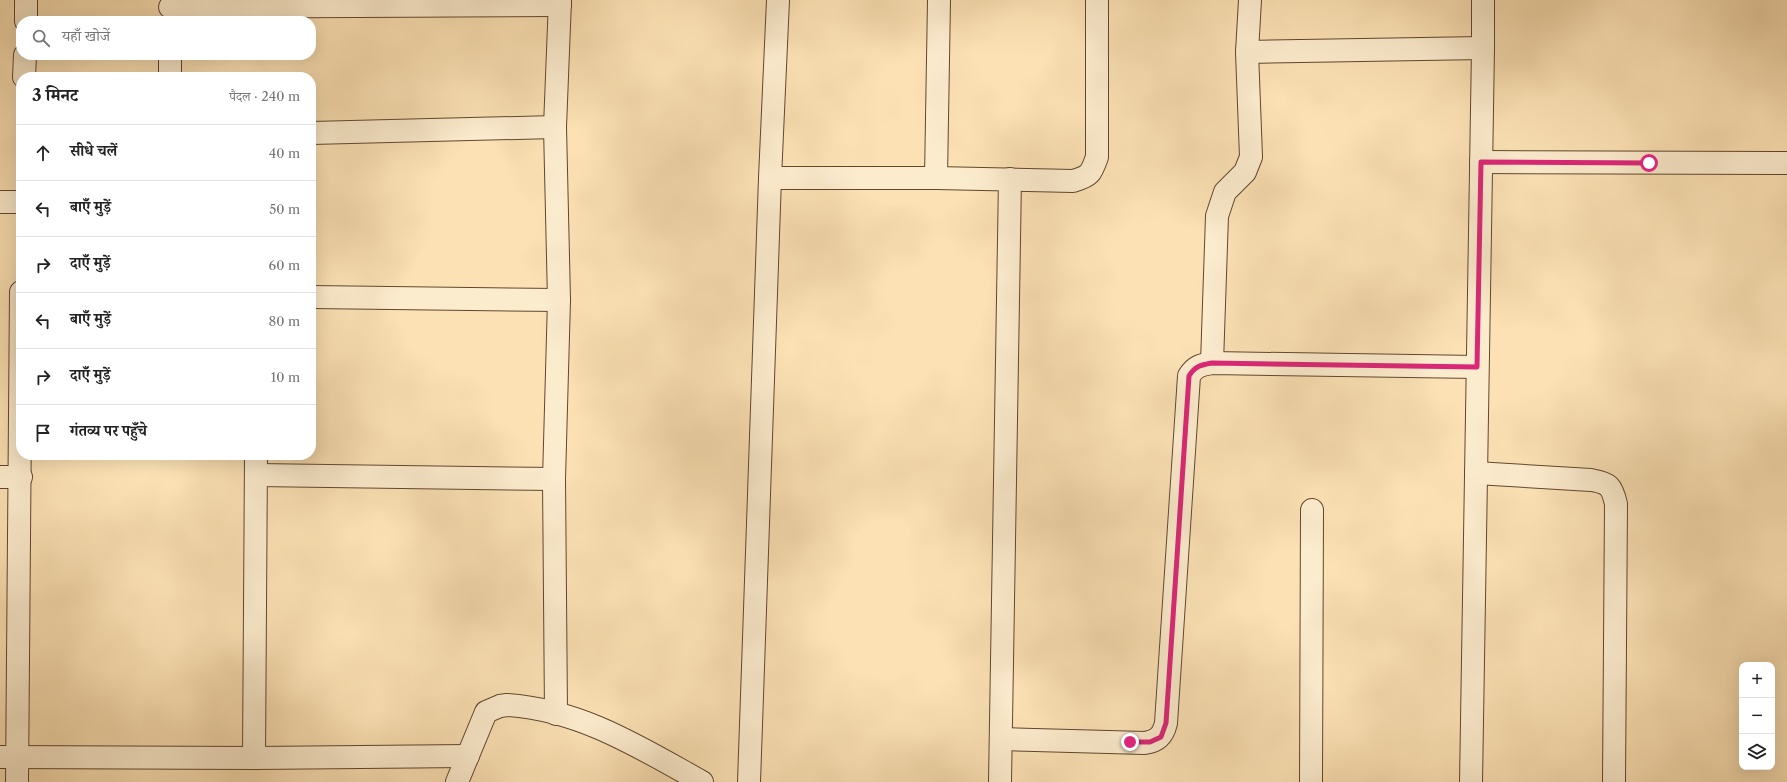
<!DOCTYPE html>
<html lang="hi">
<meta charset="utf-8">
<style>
:root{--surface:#fff;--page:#f6f6f6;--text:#222;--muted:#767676;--line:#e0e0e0}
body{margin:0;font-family:"Libre Caslon Text","Noto Serif Devanagari",serif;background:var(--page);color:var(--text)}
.controls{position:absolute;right:12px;bottom:12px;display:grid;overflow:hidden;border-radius:8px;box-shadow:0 4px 16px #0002}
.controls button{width:36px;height:36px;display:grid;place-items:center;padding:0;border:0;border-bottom:1px solid var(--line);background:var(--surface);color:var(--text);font:20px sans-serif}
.stop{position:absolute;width:12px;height:12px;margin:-9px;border:3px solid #db2777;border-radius:50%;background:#fff}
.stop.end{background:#db2777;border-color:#fff;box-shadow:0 1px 4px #0008}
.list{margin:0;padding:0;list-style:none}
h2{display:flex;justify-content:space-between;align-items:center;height:52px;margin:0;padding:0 16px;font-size:17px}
h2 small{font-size:13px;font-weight:400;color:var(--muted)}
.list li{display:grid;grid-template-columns:26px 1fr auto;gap:12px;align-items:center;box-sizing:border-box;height:56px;padding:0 16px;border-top:1px solid var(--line)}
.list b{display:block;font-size:15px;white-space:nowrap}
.list em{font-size:13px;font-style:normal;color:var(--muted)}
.icon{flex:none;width:22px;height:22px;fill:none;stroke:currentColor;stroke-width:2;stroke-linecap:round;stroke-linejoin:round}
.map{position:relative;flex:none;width:1787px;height:782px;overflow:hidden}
.search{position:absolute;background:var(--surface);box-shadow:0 4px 16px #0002;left:16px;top:16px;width:300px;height:44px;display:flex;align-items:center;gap:10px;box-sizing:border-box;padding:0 14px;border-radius:16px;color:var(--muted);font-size:15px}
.panel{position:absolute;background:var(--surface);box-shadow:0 4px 16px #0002;left:16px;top:72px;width:300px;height:388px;border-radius:16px}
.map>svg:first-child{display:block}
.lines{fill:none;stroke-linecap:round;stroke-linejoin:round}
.minor-casing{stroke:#61462e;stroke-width:24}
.minor{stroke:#fcecce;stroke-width:22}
.route{stroke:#db2777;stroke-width:5}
</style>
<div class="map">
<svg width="1787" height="782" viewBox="0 0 1787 782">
<rect width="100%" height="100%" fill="#fbe1b4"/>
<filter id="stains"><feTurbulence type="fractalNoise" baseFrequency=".005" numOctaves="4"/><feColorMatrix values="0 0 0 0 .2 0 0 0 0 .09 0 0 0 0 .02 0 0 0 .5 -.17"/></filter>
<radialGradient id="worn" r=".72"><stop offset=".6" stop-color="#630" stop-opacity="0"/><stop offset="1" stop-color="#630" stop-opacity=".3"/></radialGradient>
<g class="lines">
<defs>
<g id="minor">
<path d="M170 7 560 5"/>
<path d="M26 21V0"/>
<path d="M1247 52 1483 48"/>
<path d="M170 55V77"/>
<path d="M24 77 25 55"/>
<path d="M311 133 555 127"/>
<path d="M1481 162 1787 163"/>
<path d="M770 178H936L1073 181C1090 176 1091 174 1097 157V0"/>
<path d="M936 178 939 0"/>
<path d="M0 202H21"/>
<path d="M311 297 559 300"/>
<path d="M1212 363 1217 216 1225 192 1245 172 1251 157 1247 52 1250 0"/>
<path d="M1476 473 1591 480C1609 483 1612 486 1616 504L1614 782"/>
<path d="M256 475 554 479"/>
<path d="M0 477H21"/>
<path d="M556 714 554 479 559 300 555 127 560 0"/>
<path d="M1001 739 1145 743C1157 741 1163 736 1166 723L1189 376C1195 366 1201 365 1212 363L1477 367"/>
<path d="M0 757 254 758 468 756"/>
<path d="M254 758 256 455"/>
<path d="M17 782 21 292"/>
<path d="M457 782 486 712 500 706 507 705C581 710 639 747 702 782"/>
<path d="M749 782 770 178 778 0"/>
<path d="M1000 782 1010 179"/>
<path d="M1311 782 1312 510"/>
<path d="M1471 782 1483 48V0"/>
</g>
</defs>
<use href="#minor" class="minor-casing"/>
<use href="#minor" class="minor"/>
</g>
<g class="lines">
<path class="route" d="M1130 742H1150L1161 737 1166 723 1189 376C1195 366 1201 365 1212 363L1477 367 1481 162 1649 163"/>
</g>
<rect width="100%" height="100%" filter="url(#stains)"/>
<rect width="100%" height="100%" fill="url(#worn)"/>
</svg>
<div class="controls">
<button>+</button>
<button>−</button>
<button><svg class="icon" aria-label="layers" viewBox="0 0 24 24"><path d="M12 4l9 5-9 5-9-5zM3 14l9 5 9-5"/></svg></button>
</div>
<div class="stop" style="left:1649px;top:163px"></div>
<div class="stop end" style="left:1130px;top:742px"></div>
<div class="search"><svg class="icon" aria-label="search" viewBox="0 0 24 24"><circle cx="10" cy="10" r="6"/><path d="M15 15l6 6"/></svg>यहाँ खोजें</div>
<section class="panel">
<h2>3 मिनट<small>पैदल · 240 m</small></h2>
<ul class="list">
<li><svg class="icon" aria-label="ahead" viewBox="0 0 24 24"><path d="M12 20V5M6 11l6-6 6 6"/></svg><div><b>सीधे चलें</b></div><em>40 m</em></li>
<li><svg class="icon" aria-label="left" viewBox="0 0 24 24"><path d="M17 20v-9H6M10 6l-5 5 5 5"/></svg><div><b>बाएँ मुड़ें</b></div><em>50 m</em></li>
<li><svg class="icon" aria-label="right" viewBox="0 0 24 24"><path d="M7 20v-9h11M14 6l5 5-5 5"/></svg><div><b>दाएँ मुड़ें</b></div><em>60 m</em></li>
<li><svg class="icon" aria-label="left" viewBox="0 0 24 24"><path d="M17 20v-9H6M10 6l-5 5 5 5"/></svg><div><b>बाएँ मुड़ें</b></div><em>80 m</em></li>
<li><svg class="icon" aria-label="right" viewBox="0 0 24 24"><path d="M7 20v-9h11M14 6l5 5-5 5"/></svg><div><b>दाएँ मुड़ें</b></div><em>10 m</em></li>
<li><svg class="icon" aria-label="arrive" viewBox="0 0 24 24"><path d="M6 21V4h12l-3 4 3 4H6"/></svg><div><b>गंतव्य पर पहुँचे</b></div></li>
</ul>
</section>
</div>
